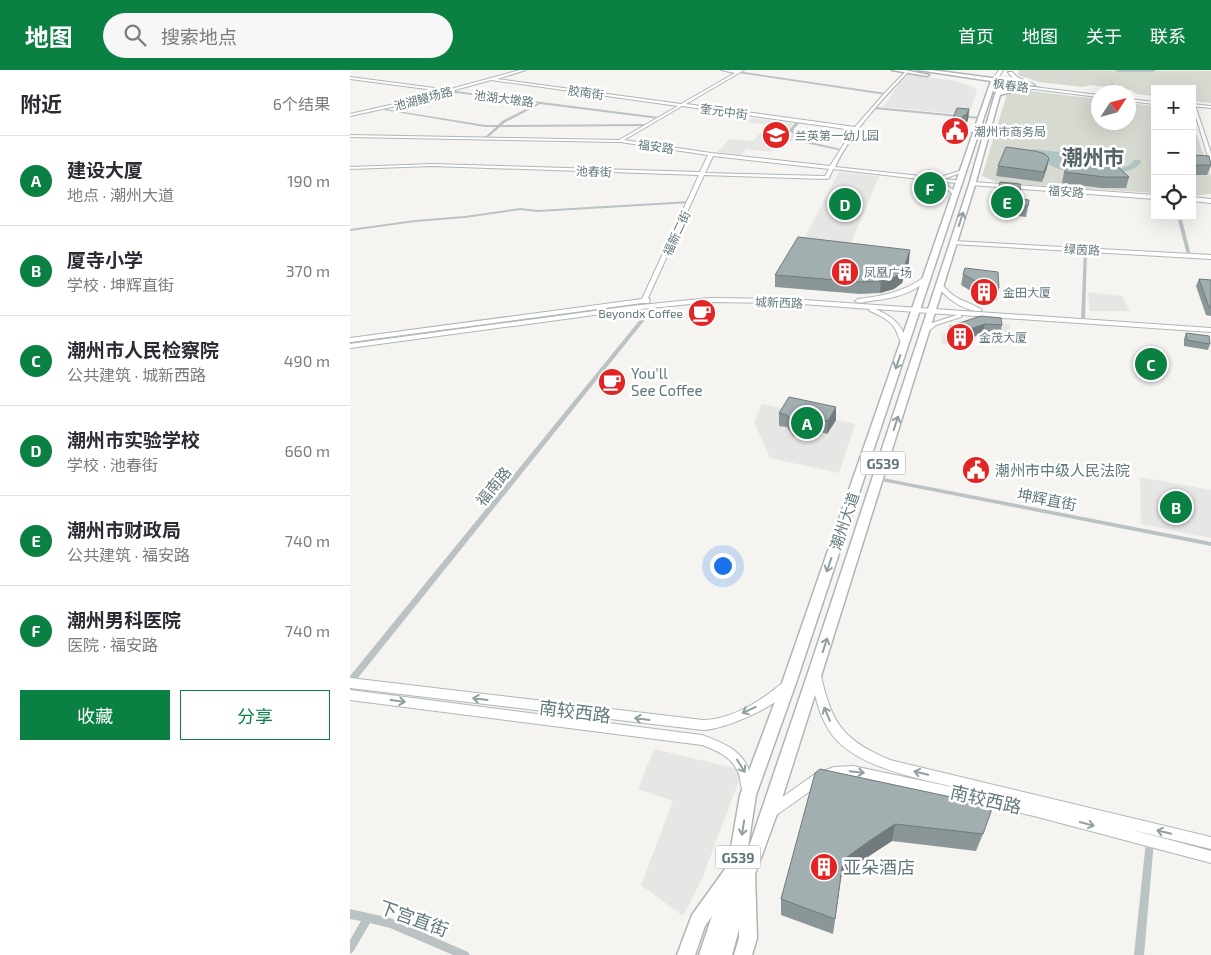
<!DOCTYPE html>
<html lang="zh">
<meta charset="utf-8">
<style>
:root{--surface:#fff;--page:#f7f7f7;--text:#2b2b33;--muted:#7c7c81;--line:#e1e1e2;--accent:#0b8043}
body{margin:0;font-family:"Exo 2","Noto Sans SC",sans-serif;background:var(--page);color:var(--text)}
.controls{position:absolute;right:15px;top:15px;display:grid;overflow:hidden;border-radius:0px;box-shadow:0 5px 20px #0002}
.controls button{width:45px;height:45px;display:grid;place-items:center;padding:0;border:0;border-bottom:1px solid var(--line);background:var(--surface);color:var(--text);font:25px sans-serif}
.compass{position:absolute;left:741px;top:15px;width:45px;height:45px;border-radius:50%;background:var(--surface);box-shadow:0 5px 20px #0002;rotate:54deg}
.you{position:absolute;left:372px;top:495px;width:18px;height:18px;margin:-12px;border:4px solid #fff;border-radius:50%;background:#1a73e8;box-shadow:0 0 0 8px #1a73e833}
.badge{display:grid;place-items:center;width:32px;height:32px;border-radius:50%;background:var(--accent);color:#fff;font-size:16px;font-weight:700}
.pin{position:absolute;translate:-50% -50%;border:2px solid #fff;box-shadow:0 1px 5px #0006}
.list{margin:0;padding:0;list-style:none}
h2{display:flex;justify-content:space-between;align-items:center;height:65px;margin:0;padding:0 20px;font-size:21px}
h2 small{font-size:16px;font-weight:400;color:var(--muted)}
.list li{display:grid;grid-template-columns:32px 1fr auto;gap:15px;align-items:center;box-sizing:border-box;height:90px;padding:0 20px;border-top:1px solid var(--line)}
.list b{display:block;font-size:19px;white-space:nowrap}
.list p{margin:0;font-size:16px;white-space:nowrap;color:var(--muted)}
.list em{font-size:16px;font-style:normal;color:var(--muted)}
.actions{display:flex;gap:10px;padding:15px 20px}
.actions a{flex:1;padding:11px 0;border:1px solid var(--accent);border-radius:0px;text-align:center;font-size:18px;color:var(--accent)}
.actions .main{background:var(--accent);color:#fff}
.icon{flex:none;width:28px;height:28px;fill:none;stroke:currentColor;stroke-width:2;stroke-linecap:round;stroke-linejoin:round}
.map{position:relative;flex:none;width:861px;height:885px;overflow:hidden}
header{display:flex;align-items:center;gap:30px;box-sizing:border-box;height:70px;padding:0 25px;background:var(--accent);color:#fff}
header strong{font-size:24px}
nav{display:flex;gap:28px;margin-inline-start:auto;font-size:18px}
.search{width:350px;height:45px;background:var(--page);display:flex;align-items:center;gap:12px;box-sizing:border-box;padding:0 18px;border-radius:28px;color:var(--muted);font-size:19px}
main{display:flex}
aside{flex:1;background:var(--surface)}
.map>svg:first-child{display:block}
.built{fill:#e6e6e5}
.green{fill:#d6dad0}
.water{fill:#b1c4c4}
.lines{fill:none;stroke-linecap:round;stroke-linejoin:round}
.river{fill:#b1c4c4;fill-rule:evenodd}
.secondary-casing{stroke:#aeb6b8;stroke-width:2}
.primary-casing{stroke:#afb6b8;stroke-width:2}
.highway-casing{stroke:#afb5b7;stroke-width:3}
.street{fill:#bbc2c4;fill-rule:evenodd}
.secondary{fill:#fff;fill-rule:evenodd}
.primary{fill:#fff;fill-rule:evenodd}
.highway{fill:#fff;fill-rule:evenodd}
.wall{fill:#8b9698}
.shaded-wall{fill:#717a7c}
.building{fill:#a2afb1;stroke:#717a7c}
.oneway{stroke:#90a0a3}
.labels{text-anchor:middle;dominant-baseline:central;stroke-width:5;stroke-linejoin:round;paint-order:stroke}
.far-street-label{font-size:12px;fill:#60777c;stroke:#fff}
.far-poi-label{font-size:12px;fill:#60777c;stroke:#fff;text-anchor:start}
.shield{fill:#fff;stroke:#90a0a3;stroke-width:1}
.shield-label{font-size:14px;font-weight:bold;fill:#60777c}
.poi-label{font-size:15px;fill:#60777c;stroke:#fff;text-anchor:start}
.street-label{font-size:15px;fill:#60777c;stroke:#fff}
.near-street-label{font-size:18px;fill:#60777c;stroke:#fff}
.near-poi-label{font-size:18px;fill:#60777c;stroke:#fff;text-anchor:start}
.far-town-label{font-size:21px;font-weight:bold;fill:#526368;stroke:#fff}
</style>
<header>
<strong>地图</strong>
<div class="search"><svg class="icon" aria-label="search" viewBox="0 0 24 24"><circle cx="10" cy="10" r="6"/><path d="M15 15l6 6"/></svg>搜索地点</div>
<nav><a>首页</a><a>地图</a><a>关于</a><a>联系</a></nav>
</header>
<main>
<aside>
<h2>附近<small>6个结果</small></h2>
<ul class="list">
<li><span class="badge">A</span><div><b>建设大厦</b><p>地点 · 潮州大道</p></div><em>190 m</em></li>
<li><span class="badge">B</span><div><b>厦寺小学</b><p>学校 · 坤辉直街</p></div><em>370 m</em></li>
<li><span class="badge">C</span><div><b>潮州市人民检察院</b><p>公共建筑 · 城新西路</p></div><em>490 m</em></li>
<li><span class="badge">D</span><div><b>潮州市实验学校</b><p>学校 · 池春街</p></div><em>660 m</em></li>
<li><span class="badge">E</span><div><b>潮州市财政局</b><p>公共建筑 · 福安路</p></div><em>740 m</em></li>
<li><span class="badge">F</span><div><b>潮州男科医院</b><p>医院 · 福安路</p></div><em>740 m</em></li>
</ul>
<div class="actions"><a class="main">收藏</a><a>分享</a></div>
</aside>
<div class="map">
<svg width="861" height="885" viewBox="0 0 861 885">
<rect width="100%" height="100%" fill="#f5f4f1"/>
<g class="built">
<path d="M556 4 606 11 623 17 627 20 619 45 533 37Z"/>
<path d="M402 48 444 53 438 60 447 70 427 74 421 82 396 79 391 85 367 82 380 69 403 71 418 55 397 52Z"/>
<path d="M489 102 529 106 499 178 453 171Z"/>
<path d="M738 222 772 226 780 241H740Z"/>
<path d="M629 252 660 254 661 267 636 265 621 271 619 278 591 273 593 264Z"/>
<path d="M412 334 505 354 489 403 420 388 404 352Z"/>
<path d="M790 407 861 420V468L791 454Z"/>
<path d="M304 679 393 700 352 809 333 846 291 815 323 731 288 719Z"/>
</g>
<g class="green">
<path d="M669 0 861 1V33L842 31V19H805V26L786 24 781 20 741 15 732 17 689 12 668 5Z"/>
<path d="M667 21H680L748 29V52H778L779 33 805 36V123L649 113 632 106 657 24Z"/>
<path d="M842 51 861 107V124L842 126Z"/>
</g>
<path class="water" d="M683 79 709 82C716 98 776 107 784 90H791V92C782 110 717 105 702 96 695 93 689 87 683 82Z"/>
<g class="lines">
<path class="river" d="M765 0H806L803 2H768Z"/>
<defs>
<g id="secondary">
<path d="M170 0H176L147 9 331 34 385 3 371 0H394L336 34 505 57 533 25 556 1 557 3C530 32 502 61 485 97L590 108V107L613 100 615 101 594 109 611 111V113L593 112 607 123 608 124 605 126 587 111 483 99 479 108 477 109 354 105 298 228 300 230 299 233H292L0 272V268L292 229 349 105 82 96 0 99V97L82 94 350 102 358 85 270 72 0 67V65L269 70 328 36 141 10 51 35 0 46V44L49 33ZM332 36 503 60 480 96 361 83 274 70ZM363 86 479 99 475 106 355 103Z"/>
<path d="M0 7 92 19 94 20 92 21 0 9Z"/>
<path d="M653 13 748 25V27L652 15Z"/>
<path d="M778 29 805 32V34L778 31Z"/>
<path d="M842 34 861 36V38L842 36Z"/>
<path d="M843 37 846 38 861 83V91L859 90Z"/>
<path d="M623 112 805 125V129L621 115V113Z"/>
<path d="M842 127 861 129V133L842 131Z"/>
<path d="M604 171 861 185V189L602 174V172Z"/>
<path d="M573 208 578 209C563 224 541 229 520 231 514 232 509 234 505 231L508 229C532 226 553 222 573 208Z"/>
<path d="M588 214H592C604 231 617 230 632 240L631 241C615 242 595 228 587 215Z"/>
<path d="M360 228 439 229 861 258V262L611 245V247L586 255 576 263 573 261 582 253 607 245 525 239C542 246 552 254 557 272L554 274C548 271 548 262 544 257 538 249 529 245 520 241L519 240 520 239 439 233 360 232 281 240 0 278V274L281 236Z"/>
<path d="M466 602 470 603 471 606C482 654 493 670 540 690L861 767V779L779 759 861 781V793L684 746 503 706 484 707 473 712 425 746 421 748 417 746 415 742 417 738 465 704 484 697 503 696 630 723C588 712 511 702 483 666 470 649 465 627 461 606L462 603Z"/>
<path d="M0 608 353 650C376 650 402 636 421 622 427 618 433 610 441 613L442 616C432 635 374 660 353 660L0 618Z"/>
<path d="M0 620 352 665C373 673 393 680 400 703 402 709 404 716 401 722L397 724 393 722C390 715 391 708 388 702 382 687 366 680 352 675L0 630Z"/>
</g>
<g id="primary">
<path d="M649 0H653L646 11H642Z"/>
<path d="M658 2H662L667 7 685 15C677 17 662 10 658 2Z"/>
</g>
<g id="highway">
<path d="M542 0H554L579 5 577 6Z"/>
<path d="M568 0H581L657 10 652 21 669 16 689 18 669 20 650 25 625 115 472 603 427 744 405 804 407 868 402 885H384L389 868V859L382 885H349L362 846 355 856 345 885H327L342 845 378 795 390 725 432 613 641 11ZM646 11 652 12 645 24 619 115 458 603 397 783 406 725 446 613Z"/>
</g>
</defs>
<use href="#secondary" class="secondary-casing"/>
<use href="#primary" class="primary-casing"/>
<use href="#highway" class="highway-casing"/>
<g class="street">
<path d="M387 1 536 23 537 24 536 25 388 3Z"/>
<path d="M762 13 763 14 760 22H758L761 14Z"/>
<path d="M98 20 309 47 311 48 309 49 190 34 154 53 152 55 297 54 299 55 297 56 150 57 136 69 135 67 146 57H135L28 39 29 38 135 55H148L152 51 188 33 97 22Z"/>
<path d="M525 37 630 47 632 48 630 49 524 39Z"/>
<path d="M448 50 451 51 443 60 452 70 495 80 493 81 450 72 439 60Z"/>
<path d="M340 131H341V133L188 142 170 140 115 148 65 152 0 161V159L65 150 115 146 170 138 188 140Z"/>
<path d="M827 146H831L841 185 840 186 837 185Z"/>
<path d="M734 179 737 180 735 251 733 252 731 251Z"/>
<path d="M302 235 306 236 3 614 0 615V606Z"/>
<path d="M528 407 861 472V476L526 410 525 409Z"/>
<path d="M800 767 803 768 804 771 794 885H784L796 771 797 768Z"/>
<path d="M0 839 40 848 118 882 120 885H103L40 858 20 853 3 882 0 884V870L11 851 0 849Z"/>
</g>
<use href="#secondary" class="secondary"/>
<use href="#primary" class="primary"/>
<use href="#highway" class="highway"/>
</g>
<g class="wall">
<path d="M619 39 618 50 615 56H612L607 65 599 64 601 53Z"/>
<path d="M842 85 859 86 861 96 857 105H842Z"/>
<path d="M699 88 692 112 646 106 648 96Z"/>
<path d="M714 102 779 107 776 118H752L712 113Z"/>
<path d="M647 128 671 129 678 136 676 147 651 144V141L645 139Z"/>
<path d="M559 192 552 213 544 219 530 223 510 224 425 217V205Z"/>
<path d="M613 204 649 218 647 230 634 229 611 215Z"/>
<path d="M849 209 861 210V246L856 245 846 216Z"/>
<path d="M631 246 652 255 650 265 633 263 616 270 614 276 596 273 598 264Z"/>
<path d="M836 263 860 274 858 280 834 276V269Z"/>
<path d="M486 337V350L477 364 471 362 459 369H451L443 366 437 357 429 356V343Z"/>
<path d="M470 699 633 764 626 781 542 771 516 788 491 807 483 864 431 845V829Z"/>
</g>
<g class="shaded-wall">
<path d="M619 39 618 50 615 56 616 46Z"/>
<path d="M614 45 612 56 607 65 609 54Z"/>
<path d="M699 88 697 98 692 112 694 102Z"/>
<path d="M847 95 843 105H842V96Z"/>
<path d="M560 180 559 192 552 213 544 219 530 223 531 211Z"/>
<path d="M635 254 633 263 616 270 614 276 617 260Z"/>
<path d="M486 337V350L477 364 478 351Z"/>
<path d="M472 349 471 362 459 369 460 356Z"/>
<path d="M545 754 542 771 516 788 491 807 483 864 493 790 519 771Z"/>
</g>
<g class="building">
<path d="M607 38 619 39 616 46 614 45 609 54 601 53Z"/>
<path d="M656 77 685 81 695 84 699 88 694 102 648 96Z"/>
<path d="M842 85 859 86 861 95H847L842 96Z"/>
<path d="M724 92 766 95 779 107H755L714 102Z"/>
<path d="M650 112 670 114 671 129 679 130 678 136 653 133 654 131 647 128Z"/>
<path d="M448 167 560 180 553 201 545 207 531 211 511 212 425 205Z"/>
<path d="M615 198 648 202 649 218 636 217 613 204Z"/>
<path d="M849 209 861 210V237H859Z"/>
<path d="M631 246 651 248 652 255 635 254 617 260 615 267 598 264 600 256Z"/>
<path d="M836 263 859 266 860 274 837 270Z"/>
<path d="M439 327 486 337 478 351 472 349 460 356H451L443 353 437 345 429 343Z"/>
<path d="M470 699 643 736 633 764 545 754 519 771 493 790 485 849 431 829 465 703Z"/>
</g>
<defs><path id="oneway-shaft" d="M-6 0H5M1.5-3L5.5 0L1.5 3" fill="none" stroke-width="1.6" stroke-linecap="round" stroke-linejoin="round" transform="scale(1.25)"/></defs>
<g class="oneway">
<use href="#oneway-shaft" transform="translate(611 149) rotate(-72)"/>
<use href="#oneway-shaft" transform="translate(548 292) rotate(109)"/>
<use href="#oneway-shaft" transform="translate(546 353) rotate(-72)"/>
<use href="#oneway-shaft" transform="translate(479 495) rotate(109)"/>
<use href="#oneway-shaft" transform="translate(475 575) rotate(-72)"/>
<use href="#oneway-shaft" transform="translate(130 629) rotate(-173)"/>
<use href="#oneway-shaft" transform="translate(48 631) rotate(7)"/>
<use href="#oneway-shaft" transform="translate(399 640) rotate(156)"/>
<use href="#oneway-shaft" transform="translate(477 644) rotate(-113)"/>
<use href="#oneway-shaft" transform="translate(292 649) rotate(-173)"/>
<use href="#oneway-shaft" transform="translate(391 696) rotate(58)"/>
<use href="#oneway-shaft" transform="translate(507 702) rotate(6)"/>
<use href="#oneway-shaft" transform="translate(571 703) rotate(-166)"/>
<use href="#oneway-shaft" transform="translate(737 754) rotate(15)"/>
<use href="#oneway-shaft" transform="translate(393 758) rotate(99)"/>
<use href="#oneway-shaft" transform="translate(814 762) rotate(-167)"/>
</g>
<defs>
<symbol id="civic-disc" viewBox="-11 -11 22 22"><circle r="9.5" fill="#e32424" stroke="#fff"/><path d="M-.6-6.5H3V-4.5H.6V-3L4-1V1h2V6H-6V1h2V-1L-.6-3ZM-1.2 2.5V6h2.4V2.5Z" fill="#fff"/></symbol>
<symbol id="school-disc" viewBox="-11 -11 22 22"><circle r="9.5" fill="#e32424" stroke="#fff"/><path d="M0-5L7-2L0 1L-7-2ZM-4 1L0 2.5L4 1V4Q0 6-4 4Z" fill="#fff"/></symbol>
<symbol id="building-disc" viewBox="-11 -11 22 22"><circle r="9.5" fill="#e32424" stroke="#fff"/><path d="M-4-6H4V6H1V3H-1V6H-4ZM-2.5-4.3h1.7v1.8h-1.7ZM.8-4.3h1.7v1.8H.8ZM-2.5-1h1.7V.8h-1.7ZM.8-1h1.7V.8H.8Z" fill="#fff"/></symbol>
<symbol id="cafe-disc" viewBox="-11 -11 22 22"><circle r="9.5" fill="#e32424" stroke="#fff"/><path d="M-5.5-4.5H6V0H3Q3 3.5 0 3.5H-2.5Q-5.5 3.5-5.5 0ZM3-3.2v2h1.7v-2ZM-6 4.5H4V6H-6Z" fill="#fff"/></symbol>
</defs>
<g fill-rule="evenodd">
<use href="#civic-disc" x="589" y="45" width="32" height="32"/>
<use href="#school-disc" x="410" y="49" width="32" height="32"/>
<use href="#building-disc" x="479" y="186" width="32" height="32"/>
<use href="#building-disc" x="618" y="206" width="32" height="32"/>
<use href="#cafe-disc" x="336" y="227" width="32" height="32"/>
<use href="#building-disc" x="594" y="251" width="32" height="32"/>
<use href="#cafe-disc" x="246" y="296" width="32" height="32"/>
<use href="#civic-disc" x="610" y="384" width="32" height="32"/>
<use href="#building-disc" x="458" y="781" width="32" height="32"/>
</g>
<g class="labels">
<g class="far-street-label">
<text transform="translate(661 15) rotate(7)">枫春路</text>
<text transform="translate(236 22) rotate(8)">胶南街</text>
<text transform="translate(73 28) rotate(-15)">池湖鳗场路</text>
<text transform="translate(154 28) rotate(7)">池湖大墩路</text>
<text transform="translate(374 41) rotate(8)">奎元中街</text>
<text transform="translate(306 76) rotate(8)">福安路</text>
<text transform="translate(244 101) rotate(2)">池春街</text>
<text transform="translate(716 121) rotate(4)">福安路</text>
<text transform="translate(326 163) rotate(-65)">福新二街</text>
<text transform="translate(732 179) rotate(3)">绿茵路</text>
<text transform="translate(429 232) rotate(2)">城新西路</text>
</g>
<g class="far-poi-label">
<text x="624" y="61">潮州市商务局</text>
<text x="445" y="65">兰英第一幼儿园</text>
<text x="514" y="202">凤凰广场</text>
<text x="653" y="222">金田大厦</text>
<text x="333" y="243" text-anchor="end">Beyondx Coffee</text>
<text x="629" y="267">金茂大厦</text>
</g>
<g class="shield">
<rect x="510.5" y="381.5" width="45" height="23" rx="4"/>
<rect x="365.5" y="775.5" width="45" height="23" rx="4"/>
</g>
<g class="shield-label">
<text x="533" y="393">G539</text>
<text x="388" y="787">G539</text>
</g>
<g class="poi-label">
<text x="281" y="303">You'll<tspan x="281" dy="17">See Coffee</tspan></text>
<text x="645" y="400">潮州市中级人民法院</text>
</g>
<g class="street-label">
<text transform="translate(143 416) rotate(-51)">福南路</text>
<text transform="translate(697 429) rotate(11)">坤辉直街</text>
<text transform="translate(494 451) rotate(-71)">潮州大道</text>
</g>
<g class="near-street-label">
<text transform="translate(225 641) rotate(7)">南较西路</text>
<text transform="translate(636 729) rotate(13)">南较西路</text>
<text transform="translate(64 848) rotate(20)">下宫直街</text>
</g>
<g class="near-poi-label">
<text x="493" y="797">亚朵酒店</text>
</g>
<g class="far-town-label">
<text x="743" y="86">潮州市</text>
</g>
</g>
</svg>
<div class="controls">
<button>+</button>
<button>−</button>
<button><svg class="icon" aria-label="locate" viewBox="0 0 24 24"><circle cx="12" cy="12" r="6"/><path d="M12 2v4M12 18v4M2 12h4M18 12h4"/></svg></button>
</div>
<svg class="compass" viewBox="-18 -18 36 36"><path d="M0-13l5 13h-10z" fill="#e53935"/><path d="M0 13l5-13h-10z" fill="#7c7c81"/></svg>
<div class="you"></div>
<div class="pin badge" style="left:457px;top:353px">A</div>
<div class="pin badge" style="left:826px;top:437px">B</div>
<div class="pin badge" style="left:801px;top:294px">C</div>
<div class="pin badge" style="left:495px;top:134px">D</div>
<div class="pin badge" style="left:657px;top:132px">E</div>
<div class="pin badge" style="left:580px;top:118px">F</div>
</div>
</main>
